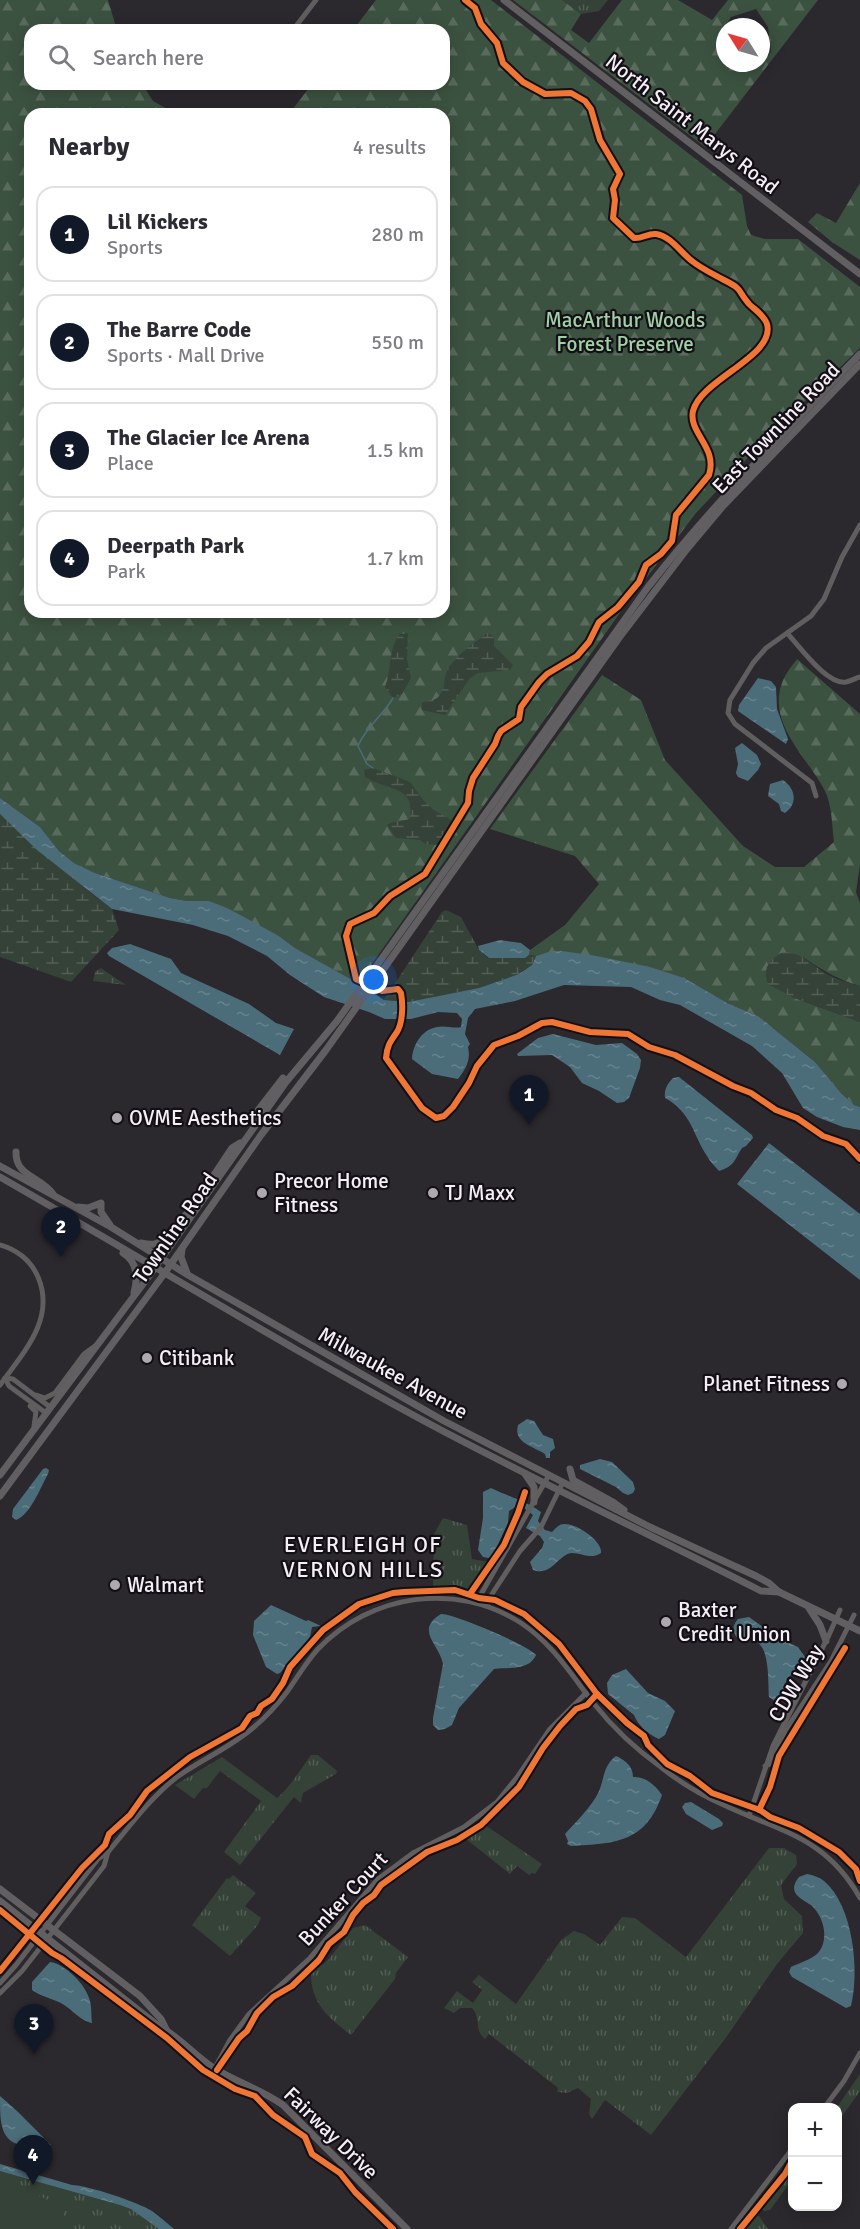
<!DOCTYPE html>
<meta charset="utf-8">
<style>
:root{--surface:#fff;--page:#f2f2f3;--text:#2b2b33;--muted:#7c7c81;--line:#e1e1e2;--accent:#111827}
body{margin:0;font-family:Signika,sans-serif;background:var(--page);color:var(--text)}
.controls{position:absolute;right:18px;bottom:18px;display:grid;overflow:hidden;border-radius:12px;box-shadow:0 3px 15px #0003}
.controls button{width:54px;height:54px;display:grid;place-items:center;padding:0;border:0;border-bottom:2px solid var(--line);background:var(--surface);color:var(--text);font:30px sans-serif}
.compass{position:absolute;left:716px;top:18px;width:54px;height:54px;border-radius:50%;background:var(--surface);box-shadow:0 3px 15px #0003;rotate:307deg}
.you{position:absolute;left:374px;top:980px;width:21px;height:21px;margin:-15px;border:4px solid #fff;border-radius:50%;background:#1a73e8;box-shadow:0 0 0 9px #1a73e833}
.badge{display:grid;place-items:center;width:39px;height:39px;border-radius:50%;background:var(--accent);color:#fff;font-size:20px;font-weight:700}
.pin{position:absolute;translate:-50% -50px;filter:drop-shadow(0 2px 3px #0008)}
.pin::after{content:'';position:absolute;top:32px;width:21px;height:18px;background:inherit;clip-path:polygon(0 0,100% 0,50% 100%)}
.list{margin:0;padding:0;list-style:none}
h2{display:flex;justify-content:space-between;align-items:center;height:78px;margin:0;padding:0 24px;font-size:26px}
h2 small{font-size:20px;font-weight:400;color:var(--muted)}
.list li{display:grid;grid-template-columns:39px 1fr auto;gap:18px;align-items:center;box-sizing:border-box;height:96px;margin:0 12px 12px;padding:0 12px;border:2px solid var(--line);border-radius:18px}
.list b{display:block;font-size:22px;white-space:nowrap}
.list p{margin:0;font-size:20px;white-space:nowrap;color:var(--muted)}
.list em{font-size:20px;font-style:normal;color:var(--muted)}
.icon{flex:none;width:33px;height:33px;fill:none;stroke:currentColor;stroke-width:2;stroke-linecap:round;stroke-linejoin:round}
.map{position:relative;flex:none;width:860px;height:2229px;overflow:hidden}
.search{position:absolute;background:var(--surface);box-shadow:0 3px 15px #0003;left:24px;top:24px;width:426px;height:66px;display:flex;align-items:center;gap:15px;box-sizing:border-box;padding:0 21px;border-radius:18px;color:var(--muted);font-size:22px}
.panel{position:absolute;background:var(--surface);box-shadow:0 3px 15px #0003;left:24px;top:108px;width:426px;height:510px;border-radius:18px}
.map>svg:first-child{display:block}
.grass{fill:url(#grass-tufts)}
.forest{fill:url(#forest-firs);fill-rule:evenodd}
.wetland{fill:url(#wetland-marsh)}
.pitch{fill:#354237}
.water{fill:url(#water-ripples)}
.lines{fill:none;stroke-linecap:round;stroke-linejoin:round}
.stream{stroke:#4b6d7a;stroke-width:1.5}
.minor{stroke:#605e5e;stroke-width:5}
.major{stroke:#615f61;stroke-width:7}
.cycleway-casing{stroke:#130f15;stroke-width:10}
.cycleway{stroke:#f07635;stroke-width:6}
.poi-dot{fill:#aea9b1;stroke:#130f15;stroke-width:2}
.labels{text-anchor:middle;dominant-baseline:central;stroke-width:4.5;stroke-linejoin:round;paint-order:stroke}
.street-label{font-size:21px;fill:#f4eff7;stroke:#130f15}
.park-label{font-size:21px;fill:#a0d0a6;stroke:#130f15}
.poi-label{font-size:21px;fill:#f4eff7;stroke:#130f15;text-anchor:start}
.neighbourhood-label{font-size:22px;letter-spacing:1.5px;fill:#f4eff7;stroke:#130f15}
</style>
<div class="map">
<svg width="860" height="2229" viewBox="0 0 860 2229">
<defs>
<pattern id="grass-tufts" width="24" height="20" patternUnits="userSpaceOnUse" patternTransform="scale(1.5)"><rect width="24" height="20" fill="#354237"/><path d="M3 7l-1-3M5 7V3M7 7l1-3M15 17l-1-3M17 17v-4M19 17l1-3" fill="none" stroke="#535e55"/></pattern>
<pattern id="forest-firs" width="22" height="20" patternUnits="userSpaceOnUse" patternTransform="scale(1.5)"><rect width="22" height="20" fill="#3c5240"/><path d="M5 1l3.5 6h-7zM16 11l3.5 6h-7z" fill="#596b5c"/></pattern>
<pattern id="wetland-marsh" width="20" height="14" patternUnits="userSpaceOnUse" patternTransform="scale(1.5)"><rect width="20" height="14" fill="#354237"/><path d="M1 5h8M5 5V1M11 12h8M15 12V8" fill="none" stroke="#535e55"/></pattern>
<pattern id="water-ripples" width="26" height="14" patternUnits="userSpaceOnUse" patternTransform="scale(1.5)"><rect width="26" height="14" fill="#4b6d7a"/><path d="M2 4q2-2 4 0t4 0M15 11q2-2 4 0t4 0" fill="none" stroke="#66828e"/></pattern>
</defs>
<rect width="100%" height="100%" fill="#2b282e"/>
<g class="grass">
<path d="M562 0H608L599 11 581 14Z"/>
<path d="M443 1518 467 1525 472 1559 489 1562 469 1592 452 1587 433 1586 434 1534Z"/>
<path d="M311 1755H318L337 1771 336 1774 303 1793 301 1803 294 1797 240 1865 224 1852 261 1801 220 1771 207 1788H203L194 1799 175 1785 222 1757 277 1798C291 1786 300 1770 311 1755Z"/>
<path d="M485 1825 542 1864 535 1874 532 1873 529 1875 517 1866 510 1874 466 1839Z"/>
<path d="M769 1848H784L796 1855 797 1864 781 1885 784 1899 802 1916 803 1933 777 1964 725 2039 651 2135 605 2100 592 2119 589 2114 591 2099 578 2088 567 2093 557 2092 558 2088 489 2034 485 2039C473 2030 482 2018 472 2008H460L454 2013 444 2008 457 1991 473 2003 482 1990 472 1982 479 1975 516 2004 561 1940 574 1931 584 1934 600 1945 622 1917 635 1918 686 1957Z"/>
<path d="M233 1875 256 1893 245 1906 261 1918 258 1925 230 1956 192 1925 227 1878 229 1879Z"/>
<path d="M365 1925 408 1957 396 1973 395 1979 351 2035C329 2018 311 2004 311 1974L328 1960 353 1928Z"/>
<path d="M860 2074V2091L838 2122 837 2107Z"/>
<path d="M792 2163V2180L770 2210 764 2211 760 2207Z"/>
<path d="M0 2166 132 2203 167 2229H0Z"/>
<path d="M754 2214 759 2216 768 2229H741Z"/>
</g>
<g class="forest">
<path d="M0 0H108L117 30H30V84H142L153 101 176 114H30V612H444V114H289L312 84H444V30H353L376 0H491L742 195 747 226 751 235 765 239H798L860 287V348L758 447 696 513 622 610 362 978 356 982 295 948 279 936 209 901H187L170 898 95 873 74 863 59 851 40 827 0 798Z"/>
<path d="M513 0H562L581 14 571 30 589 43 622 0H678L712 20 728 0H818L705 147ZM756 9 768 27 771 51 764 62 761 59V63H725V27L731 17Z"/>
<path d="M860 183V260L832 242 808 222 817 213 836 223Z"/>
<path d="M797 659 860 714V865L856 892 860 903V986C838 980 822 970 803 957L792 997 860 1022V1107L854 1105 841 1093 815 1062 758 1016 727 1003 548 952 536 956 529 955 530 950 565 925 599 884 575 856 490 829 602 675 641 700 665 760 743 846 775 867H804L834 842C832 826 832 805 825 791 808 758 767 724 782 683 785 674 792 666 797 659Z"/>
</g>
<g class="wetland">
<path d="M408 633 407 659 411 678 402 694 393 698 385 687C392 670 388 648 400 634Z"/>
<path d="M488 633 494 637V646L513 665 510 670 478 673 470 678 445 715 422 710V703C428 699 435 702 439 696 446 687 443 681 446 673 451 659 476 641 488 633Z"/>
<path d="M373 768 410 782 424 801 434 810 451 820 457 827 452 835 438 845 425 844 420 840 396 838 387 825 391 823 410 819C416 785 387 791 365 777L364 770Z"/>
<path d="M0 814 92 894 112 909 119 930 71 982 0 957Z"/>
<path d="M446 910 461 917 479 950 488 958H525L529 955 536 956 532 965 519 974 479 988 408 1002 384 1000 442 912Z"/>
<path d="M783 952C801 951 814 967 829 975 839 980 849 983 860 986V1022L792 997 768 984C762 969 769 959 783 952Z"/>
<path d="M101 968 126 985 93 981 95 972Z"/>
</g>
<path class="pitch" d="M0 2181 66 2207 57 2229H0Z"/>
<g class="water">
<path d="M758 678 771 681 776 687 777 709 788 739 786 744 738 711 739 705Z"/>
<path d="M742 743 757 755 761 764 758 770 748 781 738 777 736 773 738 764 735 748Z"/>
<path d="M783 780C796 789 798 804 785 813L781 811 779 804 768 796 770 784Z"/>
<path d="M0 798 40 827 59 851 74 863 95 873 170 898 187 901H209L227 908 279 936 295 948 356 982 384 1000 408 1002 479 988 519 974 532 965 536 956 548 952 561 951 591 955 650 967 684 978 727 1003 758 1016 815 1062 841 1093 854 1105 860 1107V1130L843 1127 817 1117 803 1108 782 1073 752 1046 680 1005 660 1000 631 987 564 985 515 1001 475 1009 468 1018 465 1034 470 1044 468 1047C471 1060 466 1069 458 1079L432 1074 412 1059C413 1045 421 1030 437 1027 445 1025 454 1029 461 1027L462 1019 457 1013 438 1012 411 1019H385L369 1012 324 997 290 975 267 956 228 936 193 925 112 909 37 850 0 814Z"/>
<path d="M500 940 521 943 530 950 529 955 525 958H489L479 950 478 946Z"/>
<path d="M130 944 171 959 181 973 249 1004 276 1023 294 1029 280 1055 109 956 107 953 112 948Z"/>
<path d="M553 1034 596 1045 622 1043 637 1054 641 1060 640 1068 629 1098 624 1102 617 1103 599 1091 582 1083 570 1067 552 1055 518 1056 517 1054 538 1038Z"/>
<path d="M679 1077 752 1135 753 1138 746 1146 742 1148C734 1160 735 1166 719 1171 715 1166 710 1162 707 1156 692 1133 692 1113 665 1098 664 1090 667 1084 673 1078Z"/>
<path d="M769 1143 860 1214V1280L737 1184Z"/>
<path d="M527 1419 534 1421 543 1435 553 1439 555 1448 550 1452V1458H546L545 1454C533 1446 513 1443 518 1425Z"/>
<path d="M600 1459 612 1462 633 1482 635 1489 633 1493 628 1495 623 1493 616 1487 580 1469V1465Z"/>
<path d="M46 1468 49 1470 48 1474C40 1488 31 1514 16 1520L12 1517 13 1509 43 1469Z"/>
<path d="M491 1488C509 1497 525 1500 541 1512L538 1521 545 1530 552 1532C556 1528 559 1524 564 1524 576 1523 603 1541 601 1553 590 1560 583 1553 572 1553 558 1554 552 1577 533 1570L530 1562 542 1548 544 1542 540 1536 526 1528 533 1515 524 1508 517 1506 509 1511 508 1523 493 1555 489 1558 483 1557 478 1550 483 1518V1492Z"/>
<path d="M271 1605 306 1621 308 1620 321 1626 312 1627 310 1637 280 1673 277 1674 266 1667 253 1635 254 1621Z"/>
<path d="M441 1614C452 1613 530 1646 536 1655 529 1671 508 1667 494 1669L459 1708 452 1725 445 1729 438 1730 433 1725V1718L443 1664C440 1645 414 1630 441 1614Z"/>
<path d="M749 1617 778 1638 798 1647 805 1657 803 1667 787 1678 781 1699 775 1701 769 1697C768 1684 770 1650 757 1642 751 1639 744 1640 738 1639 732 1631 732 1626 738 1619Z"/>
<path d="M626 1669 648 1693 665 1701 675 1711 665 1735 659 1739C649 1735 638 1726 634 1715L608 1694 607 1683 612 1675Z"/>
<path d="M616 1756C625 1760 633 1766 633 1777 645 1776 656 1786 662 1795 645 1844 614 1843 571 1846L567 1844 568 1841 565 1834C575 1823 587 1811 596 1797 605 1783 601 1767 616 1756Z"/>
<path d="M691 1802 719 1819 723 1823 722 1826 712 1830 686 1814 682 1807 685 1803Z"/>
<path d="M807 1874C813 1875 819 1877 824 1881 853 1905 860 1971 851 2006L846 2008 792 1977 789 1972 791 1967C799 1963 810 1960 817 1954 830 1941 824 1917 812 1906 807 1902 800 1899 796 1894 792 1888 795 1882 799 1877Z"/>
<path d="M50 1962C65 1964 85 1984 89 1998 92 2005 91 2015 92 2023 82 2021 75 2013 67 2007 57 1999 43 1998 32 1990V1982Z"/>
<path d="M0 2096 17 2111 51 2145C44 2146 38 2146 32 2146 0 2146 0 2126 0 2096Z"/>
<path d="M0 2164 72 2185C87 2185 140 2203 152 2211 160 2217 167 2223 174 2229H159L131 2209 120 2205 0 2171Z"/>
</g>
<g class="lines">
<path class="stream" d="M373 768 367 764 358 746C367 725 382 717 393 698"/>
<g class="minor">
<path d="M293 30 316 0"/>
<path d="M787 633C800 647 827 685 846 682 851 681 856 678 860 677"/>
<path d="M816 796 812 783 735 724 728 713 730 700 753 663 766 648 811 616 824 599 842 557 860 525"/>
<path d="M0 1245C17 1250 31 1261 38 1277 56 1319 23 1353 0 1385"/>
<path d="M5 1378 13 1379 50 1407"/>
<path d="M5 1378 9 1386 46 1413"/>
<path d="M36 1395 45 1398 55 1393 84 1354 95 1346"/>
<path d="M30 1406 36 1412 34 1426"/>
<path d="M476 1603 549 1475"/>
<path d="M487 1606 492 1594 520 1551 541 1527 563 1482"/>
<path d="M765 1766 770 1764 785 1731 831 1661 854 1615"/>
<path d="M749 1816 773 1746 829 1635 840 1610"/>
<path d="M108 1852C130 1826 150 1798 177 1777 202 1759 230 1748 254 1727 266 1717 277 1705 287 1692 297 1678 306 1662 318 1649 371 1594 456 1581 521 1623 553 1644 572 1676 595 1705 614 1729 637 1750 662 1768 682 1784 705 1797 728 1807 785 1833 827 1839 860 1898"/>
<path d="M0 1983 16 1965 98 1859 108 1852 104 1866 22 1971 0 1993"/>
<path d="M215 2068 230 2040 249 2014 310 1958 378 1879 413 1853 464 1827 497 1802 518 1776 550 1729 586 1693"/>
<path d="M824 2108 844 2081 860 2053"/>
<path d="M731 2229 792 2149"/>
</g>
<g class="major">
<path d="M504 0 860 274"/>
<path d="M238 1120 252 1118 283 1078"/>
<path d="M16 1152C15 1176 41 1177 53 1194"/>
<path d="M0 1166 111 1227 188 1275 444 1421 650 1527 756 1576 769 1583 779 1592 860 1631"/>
<path d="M0 1177C147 1261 291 1350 441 1430 547 1486 655 1537 761 1591L779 1592"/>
<path d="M78 1207 88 1208 101 1203V1212L110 1225"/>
<path d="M141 1243C146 1244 150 1245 155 1244 176 1237 218 1168 232 1148L240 1143"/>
<path d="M182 1250 181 1257 187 1273"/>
<path d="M123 1253C138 1262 138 1278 134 1293"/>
<path d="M570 1469 573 1480 613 1502 624 1510"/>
<path d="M525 1474 534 1487V1502"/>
<path d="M0 1475 149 1276 286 1082 337 1021 648 587C713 504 787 430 860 354"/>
<path d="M0 1496 164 1274 261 1135 326 1050 619 638 687 549 723 506 860 364"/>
<path d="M809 1608 820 1625 826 1641"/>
<path d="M0 1889 140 1996 161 2019 166 2029"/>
<path d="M0 1901 156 2024C177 2035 193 2054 212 2067 235 2082 261 2089 283 2105L407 2229"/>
</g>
<defs>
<g id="cycleway">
<path d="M465 0 475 8 481 24 497 43 503 63 523 82 545 94 571 93 585 101 591 109 600 140 620 174 613 189 615 200 613 218 634 238C642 239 648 233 656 234 671 236 681 253 692 261 702 269 713 274 724 280 744 290 736 289 749 304 755 310 764 315 767 324 776 356 701 379 693 411 688 433 718 447 709 475L676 515 672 541 661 554 646 565 639 582 618 607 599 622 589 642 577 656 547 674 539 682 521 707 519 719 501 731 498 736 495 744 473 778 469 791 468 803 425 874 390 896 374 913 350 924 346 936 356 979 382 991 398 989 401 993C403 1004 403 1022 397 1032 390 1042 387 1046 386 1058L422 1108 436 1118 444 1116 453 1107 469 1083 477 1066 494 1045 518 1036 542 1023 552 1022 590 1032 628 1034 649 1047 675 1055 733 1086 751 1093 776 1110 797 1118 823 1136 846 1144 860 1159"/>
<path d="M470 1594 504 1545 518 1513 525 1492"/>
<path d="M759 1810 770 1787 779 1756 845 1648"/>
<path d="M0 1910 52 1953 61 1958 167 2038 203 2070 235 2089 255 2096 273 2115 305 2137 312 2154 340 2173 355 2192 393 2229"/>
<path d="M0 1971 82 1868 105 1845 109 1834 130 1815 147 1791 190 1757 242 1728 250 1716 257 1713 261 1706 272 1699 283 1683 290 1667 323 1630 359 1604 393 1593 404 1592 455 1590 479 1598 495 1600 524 1614 559 1644 597 1694 627 1723 644 1736 648 1745 667 1764 690 1776 712 1793 760 1810 770 1817 799 1828 839 1852 856 1869 860 1881"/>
<path d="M217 2070 239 2038 247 2031 257 2013 273 1997 292 1986 319 1960 329 1944 344 1932 353 1915 363 1903 374 1895 381 1885 427 1852 457 1840 481 1825 519 1787 543 1748 560 1726 576 1709 587 1705 597 1694"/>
<path d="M740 2229 785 2174 792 2161"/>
</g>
</defs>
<use href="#cycleway" class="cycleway-casing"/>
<use href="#cycleway" class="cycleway"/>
</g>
<g class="poi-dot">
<circle cx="117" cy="1118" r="6"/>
<circle cx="262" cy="1193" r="6"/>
<circle cx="433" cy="1193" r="6"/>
<circle cx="147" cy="1358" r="6"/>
<circle cx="842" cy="1384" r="6"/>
<circle cx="115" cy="1585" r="6"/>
<circle cx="666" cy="1622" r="6"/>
</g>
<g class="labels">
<g class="street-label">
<text transform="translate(692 124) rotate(38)">North Saint Marys Road</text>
<text transform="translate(776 428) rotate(-46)">East Townline Road</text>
<text transform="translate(175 1228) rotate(-55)">Townline Road</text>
<text transform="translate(393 1373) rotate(29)">Milwaukee Avenue</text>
<text transform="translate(796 1683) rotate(-59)">CDW Way</text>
<text transform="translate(343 1899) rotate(-47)">Bunker Court</text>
<text transform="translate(331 2133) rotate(44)">Fairway Drive</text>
</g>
<g class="park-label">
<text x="625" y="320">MacArthur Woods<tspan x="625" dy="24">Forest Preserve</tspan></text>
</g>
<g class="poi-label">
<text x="129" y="1118">OVME Aesthetics</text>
<text x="274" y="1181">Precor Home<tspan x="274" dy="24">Fitness</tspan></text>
<text x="445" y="1193">TJ Maxx</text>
<text x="159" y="1358">Citibank</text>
<text x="830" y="1384" text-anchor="end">Planet Fitness</text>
<text x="127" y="1585">Walmart</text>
<text x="678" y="1610">Baxter<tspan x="678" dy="24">Credit Union</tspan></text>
</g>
<g class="neighbourhood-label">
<text x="363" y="1544">EVERLEIGH OF<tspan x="363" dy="25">VERNON HILLS</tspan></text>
</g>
</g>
</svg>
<div class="controls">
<button>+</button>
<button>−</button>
</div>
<svg class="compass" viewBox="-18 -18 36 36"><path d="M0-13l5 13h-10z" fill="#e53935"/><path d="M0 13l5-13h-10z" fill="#7c7c81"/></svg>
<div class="you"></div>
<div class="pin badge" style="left:529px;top:1125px">1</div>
<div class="pin badge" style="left:61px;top:1257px">2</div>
<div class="pin badge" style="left:34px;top:2054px">3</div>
<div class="pin badge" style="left:33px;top:2185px">4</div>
<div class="search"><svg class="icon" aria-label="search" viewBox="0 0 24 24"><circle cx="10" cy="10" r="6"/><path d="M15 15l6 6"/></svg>Search here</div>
<section class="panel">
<h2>Nearby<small>4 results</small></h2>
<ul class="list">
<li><span class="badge">1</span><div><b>Lil Kickers</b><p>Sports</p></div><em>280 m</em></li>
<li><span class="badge">2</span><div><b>The Barre Code</b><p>Sports · Mall Drive</p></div><em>550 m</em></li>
<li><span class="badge">3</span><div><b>The Glacier Ice Arena</b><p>Place</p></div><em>1.5 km</em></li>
<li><span class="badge">4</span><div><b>Deerpath Park</b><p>Park</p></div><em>1.7 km</em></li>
</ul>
</section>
</div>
